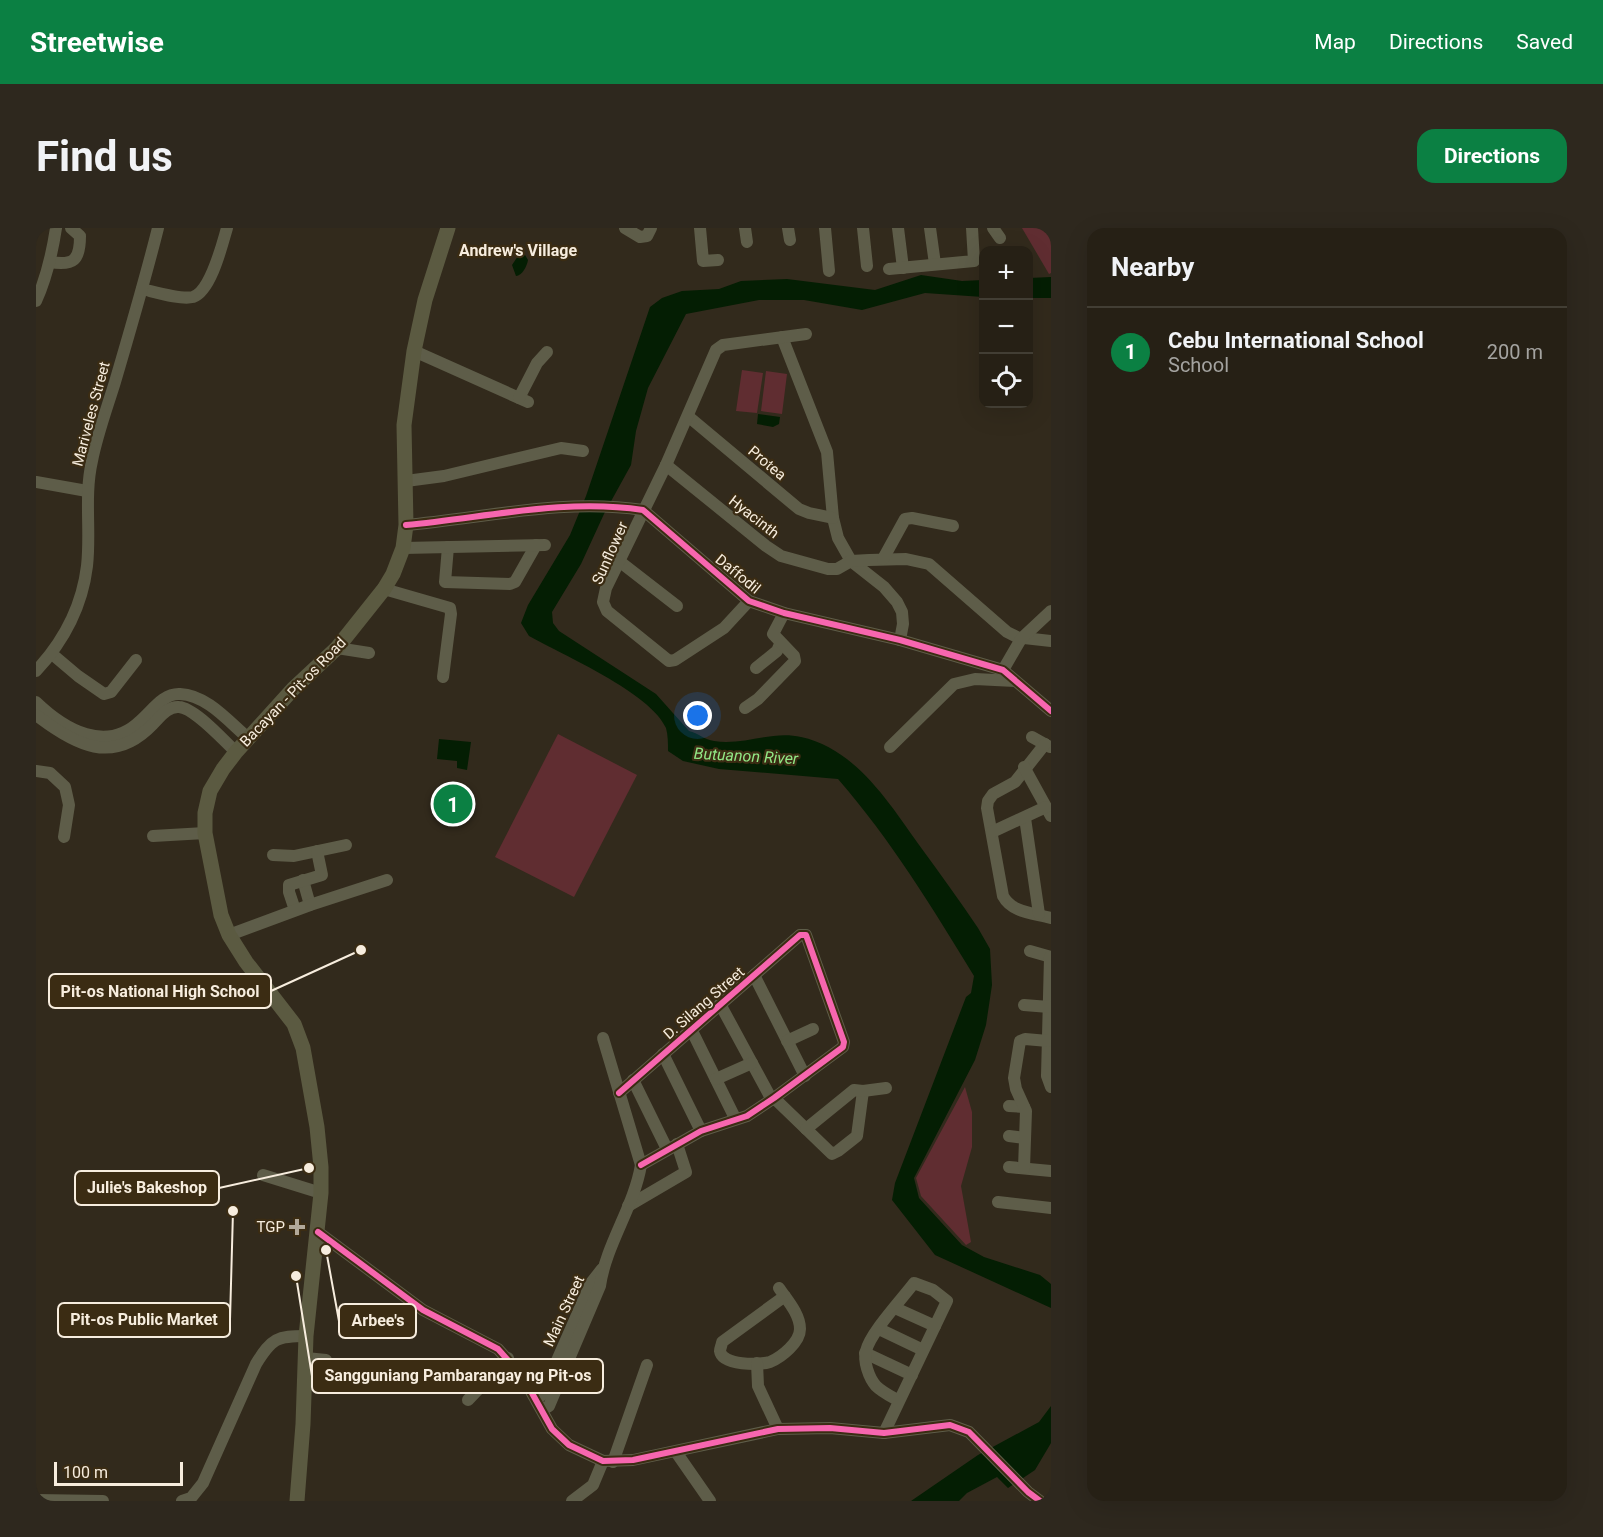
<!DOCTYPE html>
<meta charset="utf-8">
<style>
:root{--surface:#262015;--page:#2e281e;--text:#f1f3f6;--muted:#a4a3a0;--line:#423e34;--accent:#0b8043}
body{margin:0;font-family:Roboto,sans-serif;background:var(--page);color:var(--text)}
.controls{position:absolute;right:18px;top:18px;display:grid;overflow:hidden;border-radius:12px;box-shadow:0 6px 24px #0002}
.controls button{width:54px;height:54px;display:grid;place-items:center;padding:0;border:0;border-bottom:2px solid var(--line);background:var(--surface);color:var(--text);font:30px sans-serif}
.scale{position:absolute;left:18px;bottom:15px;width:129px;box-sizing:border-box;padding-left:6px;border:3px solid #f7edde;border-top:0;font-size:16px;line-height:21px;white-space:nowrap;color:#f7edde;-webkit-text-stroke:4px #3b2c13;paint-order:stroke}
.you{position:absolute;left:662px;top:488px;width:21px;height:21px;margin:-15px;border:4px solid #fff;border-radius:50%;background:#1a73e8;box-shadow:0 0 0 9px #1a73e833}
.badge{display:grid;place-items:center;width:39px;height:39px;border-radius:50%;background:var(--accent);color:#fff;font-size:20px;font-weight:700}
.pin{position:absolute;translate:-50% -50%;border:3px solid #fff;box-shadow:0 2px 6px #0006}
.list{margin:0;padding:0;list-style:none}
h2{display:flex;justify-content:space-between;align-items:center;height:78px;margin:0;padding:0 24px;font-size:26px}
h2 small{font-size:20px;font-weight:400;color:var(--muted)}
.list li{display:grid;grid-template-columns:39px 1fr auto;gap:18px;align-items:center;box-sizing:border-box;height:90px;padding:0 24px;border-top:2px solid var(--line)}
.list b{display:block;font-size:22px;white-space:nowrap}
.list p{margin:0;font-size:20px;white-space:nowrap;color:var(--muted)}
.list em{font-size:20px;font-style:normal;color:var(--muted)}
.icon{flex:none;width:33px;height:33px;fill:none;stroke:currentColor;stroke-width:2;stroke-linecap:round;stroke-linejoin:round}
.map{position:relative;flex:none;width:1015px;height:1273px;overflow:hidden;border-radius:18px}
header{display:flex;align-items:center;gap:36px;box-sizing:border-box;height:84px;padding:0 30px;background:var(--accent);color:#fff}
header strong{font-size:28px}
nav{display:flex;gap:33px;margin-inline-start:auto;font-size:21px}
.intro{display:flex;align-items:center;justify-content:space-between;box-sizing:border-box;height:144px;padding:0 36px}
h1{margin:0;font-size:42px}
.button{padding:15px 27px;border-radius:18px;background:var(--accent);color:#fff;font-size:21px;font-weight:700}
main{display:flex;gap:36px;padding:0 36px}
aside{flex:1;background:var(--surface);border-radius:18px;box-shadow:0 6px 24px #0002}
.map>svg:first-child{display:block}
.green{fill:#602d31}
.water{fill:#041e03}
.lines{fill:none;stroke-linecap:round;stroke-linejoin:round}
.minor{stroke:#5e5d49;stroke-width:12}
.major{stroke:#5b5a41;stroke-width:15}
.cycleway-casing{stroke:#3b2c13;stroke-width:10}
.cycleway{stroke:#f766af;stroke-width:6}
.poi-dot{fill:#b2a99a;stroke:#3b2c13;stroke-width:2}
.labels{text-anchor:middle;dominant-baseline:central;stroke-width:4.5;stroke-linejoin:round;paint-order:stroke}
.street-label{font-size:15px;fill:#f7edde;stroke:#3b2c13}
.poi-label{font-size:15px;fill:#f7edde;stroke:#3b2c13;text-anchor:end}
.neighbourhood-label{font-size:16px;font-weight:bold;fill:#f7edde;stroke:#3b2c13}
.water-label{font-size:16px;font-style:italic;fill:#92e886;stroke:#3b2c13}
.leader{fill:none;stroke:#f7edde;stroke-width:2}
.callout-dot{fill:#f7edde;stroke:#3b2c13;stroke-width:2}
.callout{fill:#3b2c13;stroke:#f7edde;stroke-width:2}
.callout-label{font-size:16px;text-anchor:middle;font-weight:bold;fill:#f7edde}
</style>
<header>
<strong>Streetwise</strong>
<nav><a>Map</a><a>Directions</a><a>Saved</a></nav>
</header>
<div class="intro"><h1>Find us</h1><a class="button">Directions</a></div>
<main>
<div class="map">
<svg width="1015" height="1273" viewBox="0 0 1015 1273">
<rect width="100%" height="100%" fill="#322a1c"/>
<g class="green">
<path d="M986 0H1015V45L1013 46Z"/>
<path d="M706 142 727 145 721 185 700 183Z"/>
<path d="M730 143 751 146 746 186 725 183Z"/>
<path d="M522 506 601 547 538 669 459 629Z"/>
<path d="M929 859 936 884V919L925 958 935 1014 930 1017 885 968 880 950Z"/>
</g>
<g class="water">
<path d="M489 27 492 32C491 38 486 48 480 48L476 37 482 28Z"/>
<path d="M885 47 926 53 947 52V69L889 65 826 82 768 72H723L650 86 612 160 600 203 595 237 568 286 545 336 516 384 517 395 523 403 620 466 653 503C662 505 669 512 678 513 707 518 736 502 765 509 821 521 855 578 886 621 905 647 924 673 942 700L954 721 956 757 950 797 939 832 878 950 883 970 926 1017 948 1029 1004 1047 1015 1056V1080L899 1027 856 972 859 955 930 769 935 765 938 748C896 679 855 612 802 551L683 541 647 533 632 523C632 516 632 507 630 500 615 465 527 427 493 408L485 395 492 377 534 307 550 268 614 79 626 70 646 63 683 61 705 53 751 51 839 62Z"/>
<path d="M1015 49V70H993V50Z"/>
<path d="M722 186 744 189 743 196 737 199 721 196Z"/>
<path d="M403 511 435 514 431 542 421 540V533L401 531Z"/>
<path d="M1015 1178V1215L999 1242 972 1260 961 1249 931 1265 923 1273H875L942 1227 1003 1194Z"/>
</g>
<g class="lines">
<g class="minor">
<path d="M589 0 604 9 611 8 615 0"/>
<path d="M664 0 667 33 682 32"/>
<path d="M709 0 711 14"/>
<path d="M752 0 754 12"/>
<path d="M789 0 793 43"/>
<path d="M827 0 831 38"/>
<path d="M862 0 867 40"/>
<path d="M894 0 899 36"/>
<path d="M957 0 964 10"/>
<path d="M14 34C38 38 44 32 44 8L35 0"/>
<path d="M853 41 938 33 936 0"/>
<path d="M106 61C119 64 145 72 157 69 175 63 186 17 191 0"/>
<path d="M0 73C11 49 16 26 20 0"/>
<path d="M746 109 791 224 797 290 802 310 815 333 848 359 861 374 866 384 867 396 864 412"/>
<path d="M378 123 492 174"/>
<path d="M483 170 501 135 511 124"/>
<path d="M653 189 763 281 773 285 797 290"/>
<path d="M630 237 730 318 745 328 792 341H801L815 333 833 332 870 331 893 336 971 404 985 411"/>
<path d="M370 253 408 248 525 220 547 223"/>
<path d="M0 254 51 263"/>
<path d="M370 297C449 290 527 270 607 282L713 373 748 385 864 412 967 442 1015 483"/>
<path d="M412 319 409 354 474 356 479 354 500 317"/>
<path d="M367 320 509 317"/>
<path d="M847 331 869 291 876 290 917 298"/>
<path d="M583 333 641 378"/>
<path d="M348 361 414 380 415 386 407 449"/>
<path d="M713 373 688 400 639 432 633 433 571 383 567 374 570 360 630 237 680 122 687 117 770 106"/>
<path d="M988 410 1015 413"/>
<path d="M301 420 333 425"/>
<path d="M16 426 42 448 68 466 75 464 100 432"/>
<path d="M720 440 741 423 744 416"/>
<path d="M967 442 985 411 1015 383"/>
<path d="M0 443C28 413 46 379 51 338 55 303 48 268 56 233 61 207 71 180 79 154 94 103 109 52 122 0"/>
<path d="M0 474C28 501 70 526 104 493 116 483 127 465 144 466 171 467 193 494 212 510"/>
<path d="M709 480 722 471 759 433 758 428 737 406 748 385"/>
<path d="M0 487C39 517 77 538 117 496 124 489 132 478 143 479 159 480 188 513 200 524"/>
<path d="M996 509 1014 519"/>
<path d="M1009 516 979 554 957 566 952 573 951 580 967 668C976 685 998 685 1015 690"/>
<path d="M854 519 918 456 939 451 979 453"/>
<path d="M988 539 1015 588"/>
<path d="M0 543 14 545 29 559 33 577 28 609"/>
<path d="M989 590 1003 686"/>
<path d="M956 604 1010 579"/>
<path d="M117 608 169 605"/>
<path d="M237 627 258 628 310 617"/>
<path d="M267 652 274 677"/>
<path d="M259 682 253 664V657L286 647 281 623"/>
<path d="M193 707 274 677 351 652"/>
<path d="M994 723 1015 729"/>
<path d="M1014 729 1011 848 1015 859"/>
<path d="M718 747 769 848"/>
<path d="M684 776 736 872"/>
<path d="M988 777 1013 779"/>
<path d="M655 801 699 890"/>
<path d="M567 810 605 937"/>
<path d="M751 813 777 801"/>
<path d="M627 826 665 903"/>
<path d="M680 851 716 835"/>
<path d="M597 852 631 921"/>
<path d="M583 865 764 707H770L808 814 807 819 738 870 711 888 665 903 605 937"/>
<path d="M738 870 796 926 802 923 821 908 827 863"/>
<path d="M973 878 988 879"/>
<path d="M770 901 818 862 827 863 850 860"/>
<path d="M973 908 989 910"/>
<path d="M973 939 1015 943"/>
<path d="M988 940 990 883 980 861 978 850 984 813 989 811 1012 813"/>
<path d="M227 947 285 965"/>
<path d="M962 974 1015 980"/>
<path d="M592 978 650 944 641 916"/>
<path d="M282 1004 387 1082 462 1121 487 1149 516 1201 533 1217 567 1233 597 1232 742 1201 794 1200 848 1205 914 1197 933 1204 992 1264 1004 1273"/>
<path d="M743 1060C751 1072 764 1086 764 1101 764 1114 746 1129 734 1134 724 1137 686 1138 684 1123 684 1120 686 1117 686 1114L749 1068"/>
<path d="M859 1080 899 1098"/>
<path d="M843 1101 887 1122"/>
<path d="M829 1125 876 1147"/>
<path d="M270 1130 290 1132"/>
<path d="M721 1135 722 1158 742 1201"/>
<path d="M500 1171 506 1167 555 1055 566 1041"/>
<path d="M432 1172 472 1130"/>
<path d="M506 1182 513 1178 564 1058C570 1016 598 979 605 937"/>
<path d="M848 1205 911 1073 897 1062 878 1055C866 1071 834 1105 830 1123 827 1133 833 1150 840 1158 846 1164 856 1169 863 1173"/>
<path d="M640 1224 674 1273"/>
<path d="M577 1234 611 1137"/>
<path d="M0 1272 67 1273"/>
<path d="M146 1273 155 1270 167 1255 220 1136C236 1110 241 1108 270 1108"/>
<path d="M536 1273 557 1257 567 1233"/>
</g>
<path class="major" d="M261 1273 267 1196 270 1108 285 965V939L281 899 267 820 258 796 210 734 193 707 185 687 169 605V585L174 563 187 541 200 524 257 461 301 420 348 361 357 346 367 320 370 297 368 197 378 123 389 72 412 0"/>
<defs>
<g id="cycleway">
<path d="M370 297C449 290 527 270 607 282L713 373 748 385 864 412 967 442 1015 483"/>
<path d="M583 865 764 707H770L808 814 807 819 738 870 711 888 665 903 605 937"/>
<path d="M282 1004 387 1082 462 1121 487 1149 516 1201 533 1217 567 1233 597 1232 742 1201 794 1200 848 1205 914 1197 933 1204 992 1264 1004 1273"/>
</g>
</defs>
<use href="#cycleway" class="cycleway-casing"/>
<use href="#cycleway" class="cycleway"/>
</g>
<path class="poi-dot" d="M258 990h6v6h6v6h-6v6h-6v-6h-6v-6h6z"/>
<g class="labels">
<g class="street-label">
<text transform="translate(55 186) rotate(-75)">Mariveles Street</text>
<text transform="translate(731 235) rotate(40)">Protea</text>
<text transform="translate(718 289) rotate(38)">Hyacinth</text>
<text transform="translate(574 325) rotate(-66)">Sunflower</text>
<text transform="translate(702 346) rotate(39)">Daffodil</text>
<text transform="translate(257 464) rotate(-46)">Bacayan - Pit-os Road</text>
<text transform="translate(668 775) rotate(-41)">D. Silang Street</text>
<text transform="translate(528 1083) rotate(-65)">Main Street</text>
</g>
<g class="poi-label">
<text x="249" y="999">TGP</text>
</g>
<g class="neighbourhood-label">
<text x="482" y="22">Andrew's Village</text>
</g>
<g class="water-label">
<text transform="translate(710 528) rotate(3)">Butuanon River</text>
</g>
</g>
<path class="leader" d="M325 722L235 763M273 940L183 960M197 983L194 1092M290 1022L303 1093M260 1048L276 1148"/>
<g class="callout-dot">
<circle cx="325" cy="722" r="6"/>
<circle cx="273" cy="940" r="6"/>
<circle cx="197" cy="983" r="6"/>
<circle cx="290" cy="1022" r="6"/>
<circle cx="260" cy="1048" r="6"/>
</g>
<g class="callout">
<rect x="13" y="746" width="222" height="34" rx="6"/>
<rect x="39" y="943" width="144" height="34" rx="6"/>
<rect x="22" y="1075" width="172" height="34" rx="6"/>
<rect x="303" y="1076" width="77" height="34" rx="6"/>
<rect x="276" y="1131" width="291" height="34" rx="6"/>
</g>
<g class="callout-label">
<text x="124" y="769">Pit-os National High School</text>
<text x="111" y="965">Julie's Bakeshop</text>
<text x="108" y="1097">Pit-os Public Market</text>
<text x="342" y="1098">Arbee's</text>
<text x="422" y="1153">Sangguniang Pambarangay ng Pit-os</text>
</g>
</svg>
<div class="controls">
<button>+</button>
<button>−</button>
<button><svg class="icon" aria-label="locate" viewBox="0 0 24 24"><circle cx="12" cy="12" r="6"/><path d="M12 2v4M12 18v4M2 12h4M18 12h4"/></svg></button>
</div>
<div class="scale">100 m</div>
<div class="you"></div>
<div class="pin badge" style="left:417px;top:576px">1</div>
</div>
<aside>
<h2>Nearby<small></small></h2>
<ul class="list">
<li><span class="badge">1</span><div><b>Cebu International School</b><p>School</p></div><em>200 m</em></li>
</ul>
</aside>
</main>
